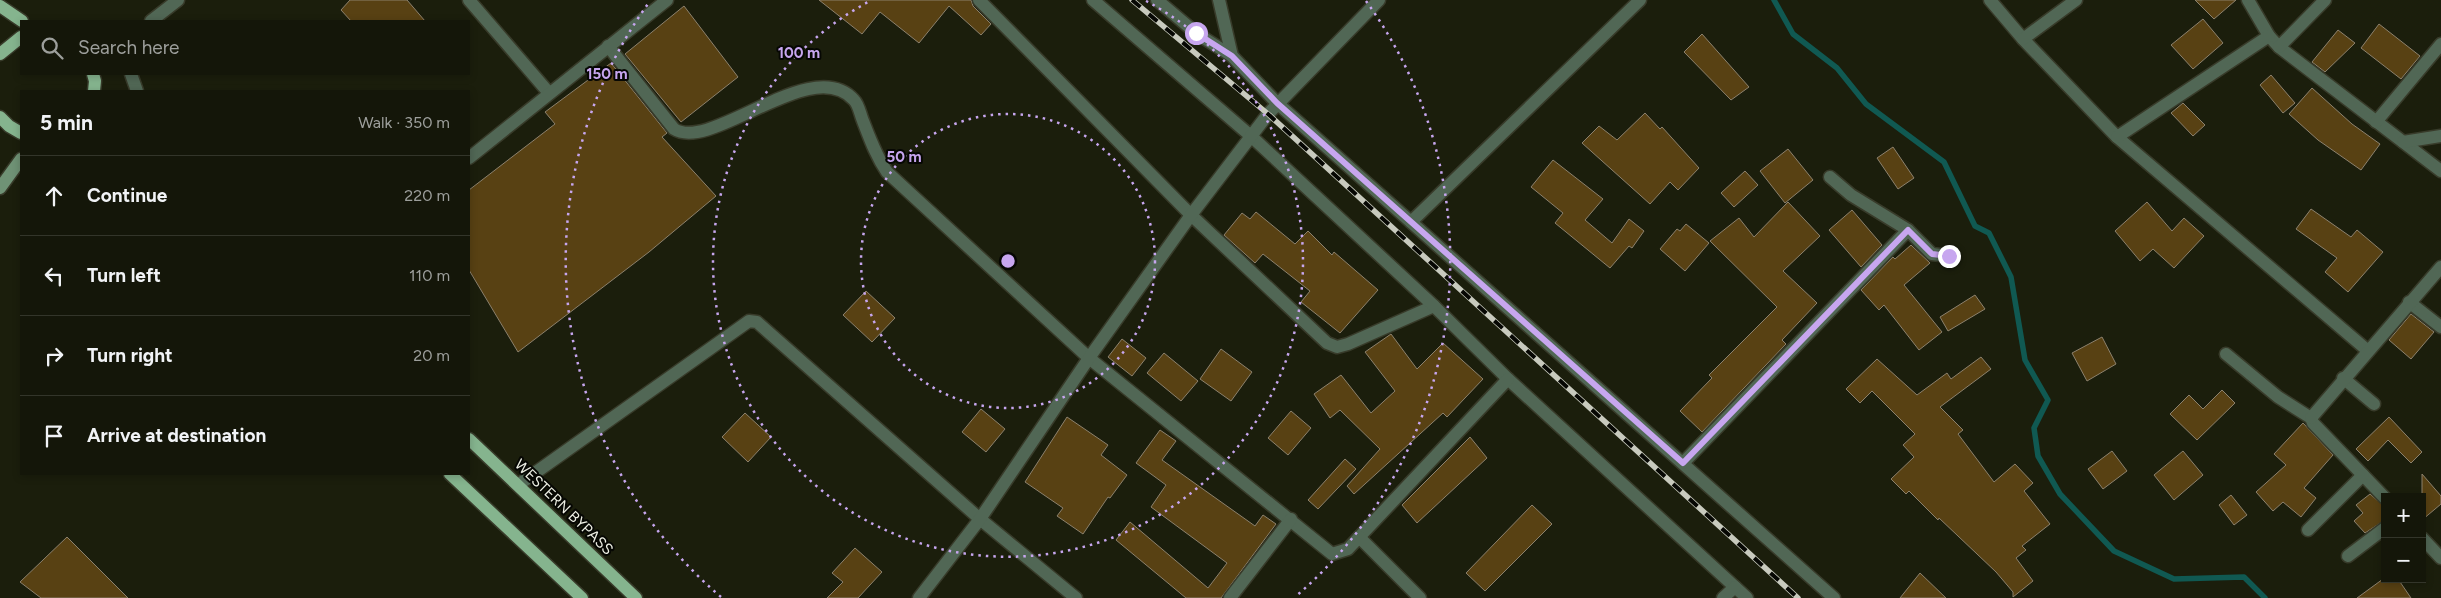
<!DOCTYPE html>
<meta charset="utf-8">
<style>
:root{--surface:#141609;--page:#212317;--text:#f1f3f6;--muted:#9d9f9c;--line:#33352a}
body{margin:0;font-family:Figtree,sans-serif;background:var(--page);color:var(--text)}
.controls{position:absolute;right:15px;bottom:15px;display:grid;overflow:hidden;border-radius:0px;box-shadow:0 2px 8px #0003}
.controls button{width:45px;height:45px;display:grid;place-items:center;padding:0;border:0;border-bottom:1px solid var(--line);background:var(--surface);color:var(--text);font:25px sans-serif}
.stop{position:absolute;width:15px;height:15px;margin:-11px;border:4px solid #c7a6ef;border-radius:50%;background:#fff}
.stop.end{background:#c7a6ef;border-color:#fff;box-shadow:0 1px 5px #0008}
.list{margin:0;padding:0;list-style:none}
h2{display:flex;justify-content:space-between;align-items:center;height:65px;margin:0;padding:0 20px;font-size:21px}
h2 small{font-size:16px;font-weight:400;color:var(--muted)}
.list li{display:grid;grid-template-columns:32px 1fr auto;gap:15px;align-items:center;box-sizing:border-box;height:80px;padding:0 20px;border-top:1px solid var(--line)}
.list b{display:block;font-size:19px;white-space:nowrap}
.list em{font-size:16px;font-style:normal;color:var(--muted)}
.icon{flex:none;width:28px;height:28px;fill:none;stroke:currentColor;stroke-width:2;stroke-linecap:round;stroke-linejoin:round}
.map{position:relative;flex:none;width:2441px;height:598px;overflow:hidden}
.search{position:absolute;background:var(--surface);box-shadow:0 2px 8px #0003;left:20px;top:20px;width:450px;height:55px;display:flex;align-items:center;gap:12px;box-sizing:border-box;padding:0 18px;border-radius:0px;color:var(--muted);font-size:19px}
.panel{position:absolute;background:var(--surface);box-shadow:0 2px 8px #0003;left:20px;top:90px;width:450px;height:385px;border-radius:0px}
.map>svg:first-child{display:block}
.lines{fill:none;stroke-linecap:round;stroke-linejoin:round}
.stream{stroke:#105952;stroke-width:5.5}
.building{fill:#584113;stroke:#8c816d}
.minor-casing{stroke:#383b2a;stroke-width:15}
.secondary-casing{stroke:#383b2a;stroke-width:15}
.primary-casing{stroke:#383b2a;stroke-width:15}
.minor{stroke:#516755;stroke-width:12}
.secondary{stroke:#6f9275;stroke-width:12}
.primary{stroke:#85b48e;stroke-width:12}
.rail-casing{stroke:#c8cabe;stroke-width:5.5}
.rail{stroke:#060703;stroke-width:4;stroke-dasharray:11;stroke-linecap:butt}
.route{stroke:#c7a6ef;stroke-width:6}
.ring{fill:none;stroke:#c7a6ef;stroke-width:2.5;stroke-dasharray:2.5 5}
.labels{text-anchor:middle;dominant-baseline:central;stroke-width:4;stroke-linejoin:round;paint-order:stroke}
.street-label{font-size:15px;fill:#edefe4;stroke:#060703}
.centre{fill:#c7a6ef;stroke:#060703;stroke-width:2.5}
.ring-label{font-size:15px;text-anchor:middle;font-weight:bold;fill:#c7a6ef;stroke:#060703;stroke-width:4;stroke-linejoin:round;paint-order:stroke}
</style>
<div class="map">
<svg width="2441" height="598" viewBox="0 0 2441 598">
<rect width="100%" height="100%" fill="#1b1e0c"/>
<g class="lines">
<path class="stream" d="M1774 0 1793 34 1837 68 1866 104 1944 162 1975 226 1989 233 2011 277 2025 360 2048 400 2034 428 2038 456 2060 494 2114 551 2174 579 2244 577 2265 598"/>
</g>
<g class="building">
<path d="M350 0H407L425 21H351L341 10Z"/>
<path d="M819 0H971L973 6 991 24 981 35 949 6 919 43 880 12 862 34Z"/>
<path d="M2195 0H2236L2214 19Z"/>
<path d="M684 6 738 77 681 122 625 54Z"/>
<path d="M2203 19 2223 43 2193 69 2171 45Z"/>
<path d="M2379 24 2420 56 2401 79 2361 48Z"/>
<path d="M2338 30 2355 43 2325 72 2312 62Z"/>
<path d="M1702 34 1749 87 1731 100 1684 52Z"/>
<path d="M611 63 667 133 662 137 716 196 649 252 518 352 469 270V190L555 124 545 112Z"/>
<path d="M2271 75 2295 103 2283 113 2260 85Z"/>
<path d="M2312 88 2352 124 2380 144 2361 170 2318 140 2289 114Z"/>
<path d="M2183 103 2205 125 2193 136 2171 113Z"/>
<path d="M1645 113 1660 129 1662 127 1699 168 1678 190 1670 182 1650 204 1582 143 1599 126 1617 140Z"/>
<path d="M1893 147 1914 178 1898 189 1877 158Z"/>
<path d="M1788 149 1813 180 1785 203 1760 171Z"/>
<path d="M1553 160 1603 199 1585 220 1612 243 1629 219 1644 231 1632 248 1629 246 1610 268 1555 223 1563 213 1531 187Z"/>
<path d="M1745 171 1758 185 1734 207 1721 193Z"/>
<path d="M1788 202 1820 236 1783 271 1817 303 1782 340 1786 344 1702 432 1680 411 1712 378 1709 375 1777 307 1710 241 1739 218 1754 237Z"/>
<path d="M2147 202 2172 231 2184 218 2204 236 2174 268 2153 249 2140 261 2115 231Z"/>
<path d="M2311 209 2351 237 2357 230 2383 252 2348 292 2325 272 2337 258 2296 229Z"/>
<path d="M1852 210 1882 245 1861 267 1829 230Z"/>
<path d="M1256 212 1295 244 1308 231 1332 255 1334 252 1378 290 1340 333 1301 302 1310 291 1263 254 1255 263 1224 235 1242 213 1250 219Z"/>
<path d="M1686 224 1709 243 1685 271 1660 249 1677 229 1680 231Z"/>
<path d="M1911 245 1930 263 1904 285 1942 332 1919 350 1884 305 1879 310 1861 290 1893 257 1895 259Z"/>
<path d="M866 291 895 318 872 342 843 315Z"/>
<path d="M1975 295 1985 309 1948 331 1940 317Z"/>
<path d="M2411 314 2434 332 2411 359 2389 340Z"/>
<path d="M1391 334 1417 369 1443 343 1483 379 1447 417 1443 413 1354 494 1347 486 1380 449 1340 410 1330 418 1314 394 1341 375 1371 413 1395 391 1365 352Z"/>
<path d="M2102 337 2116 364 2087 381 2072 353Z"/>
<path d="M1122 339 1146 358 1132 376 1108 357Z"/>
<path d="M1221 349 1252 372 1231 401 1200 379Z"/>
<path d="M1164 353 1198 381 1181 401 1147 373Z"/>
<path d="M1981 357 1991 369 1940 407 1963 430 1958 434 1994 482 2015 464 2033 483 2024 491 2050 524 2022 546 2026 550 2016 558 2033 581 2013 597V592L1996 572 1939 518 1938 520 1909 491 1906 494 1891 479 1914 457 1903 445 1915 434 1872 391 1860 403 1846 389 1877 359 1917 395 1947 373 1951 379Z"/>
<path d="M2222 390 2235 403 2197 440 2170 414 2189 395 2203 409Z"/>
<path d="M981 409 1005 429 986 452 962 432Z"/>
<path d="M1291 411 1311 428 1288 455 1268 438Z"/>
<path d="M745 413 771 437 748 462 722 437Z"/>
<path d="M1067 417 1108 445 1101 455 1127 475 1110 498 1108 497 1083 534 1057 516 1063 508 1025 482Z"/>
<path d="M2389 417 2422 452 2411 463 2388 440 2368 461 2356 449Z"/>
<path d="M2303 423 2333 455 2304 488 2316 498 2301 517 2283 502 2273 511 2256 492 2286 465 2274 454Z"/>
<path d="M1160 430 1176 441 1162 460 1255 526 1263 515 1276 524 1221 598H1186L1116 540 1130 522 1208 588 1227 563 1151 507 1166 485 1136 463Z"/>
<path d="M1470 437 1487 458 1417 523 1402 505Z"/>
<path d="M2112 451 2127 471 2103 489 2088 469Z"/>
<path d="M2183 451 2203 475 2174 500 2154 475Z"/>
<path d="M1345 459 1356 469 1318 509 1308 500Z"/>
<path d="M2422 474 2441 496V504L2422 520Z"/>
<path d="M2370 494 2385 507V520L2365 533 2354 521 2363 513 2356 505Z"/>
<path d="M2231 495 2247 515 2234 525 2219 505Z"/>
<path d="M1532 505 1552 524 1485 591 1466 573Z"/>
<path d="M67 537 128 598H41L20 582Z"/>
<path d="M855 548 882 572 858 598H827L843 582 832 573Z"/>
<path d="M1920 573 1946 598H1900Z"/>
<path d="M2383 579H2398L2411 598H2357Z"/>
</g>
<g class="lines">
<defs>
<g id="minor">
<path d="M469 0 549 93"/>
<path d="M979 0 1191 215 1327 343 1337 347 1348 344 1434 306"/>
<path d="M1093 0 1252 137 1434 306 1508 379 1747 598"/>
<path d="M1157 0 1196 33 1232 56"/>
<path d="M1219 0 1232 56 1277 103 1834 598"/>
<path d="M1990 0 2023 39 2117 137 2367 350"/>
<path d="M2248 0 2269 36 2279 47 2441 171"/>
<path d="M151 21 178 0"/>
<path d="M2023 39 2076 0"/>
<path d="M608 46 674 129C712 153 812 53 854 100 859 105 860 114 863 121 870 139 876 156 887 172L1089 358 1332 554 1348 549 1508 379"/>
<path d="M2279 47 2325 0"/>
<path d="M131 74 137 91"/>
<path d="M2376 122 2441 44"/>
<path d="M2117 137 2269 36"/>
<path d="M2403 142 2441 136"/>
<path d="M469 158 667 0"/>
<path d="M1830 177 1851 195 1908 230 1932 254 1949 256"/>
<path d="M1411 222 1640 0"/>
<path d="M2409 302 2441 327"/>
<path d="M2226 354 2278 397 2311 418 2313 423 2385 498"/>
<path d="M2343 378 2374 404"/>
<path d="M2311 418 2441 267"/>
<path d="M1683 463 1908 230"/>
<path d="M518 485 749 321 757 322 980 519 1076 598"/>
<path d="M2308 530 2363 475"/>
<path d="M1359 537 1420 598"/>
<path d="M2422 538 2441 558"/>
<path d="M2348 556 2385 528"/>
<path d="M919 598 980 519 1089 358 1191 215 1268 114 1379 0"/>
<path d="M1230 598 1291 519"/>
<path d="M1723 598 1735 587"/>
</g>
<path id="secondary" d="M0 188 21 159"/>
<g id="primary">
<path d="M0 6 22 21"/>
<path d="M0 54 21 37"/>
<path d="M93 74 95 81 94 91"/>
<path d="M0 117 9 126 21 133"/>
<path d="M469 439 636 598"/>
<path d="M450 474 582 598"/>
</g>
</defs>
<use href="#minor" class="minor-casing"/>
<use href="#secondary" class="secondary-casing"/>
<use href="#primary" class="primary-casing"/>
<use href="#minor" class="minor"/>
<use href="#secondary" class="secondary"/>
<use href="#primary" class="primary"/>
<defs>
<path id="rail" d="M1132 0 1268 114 1798 598"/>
</defs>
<use href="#rail" class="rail-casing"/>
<use href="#rail" class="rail"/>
</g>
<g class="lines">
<path class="route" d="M1196 33 1232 56 1277 103 1683 463 1908 230 1932 254 1949 256"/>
</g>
<g class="ring">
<circle cx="1008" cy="261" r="147"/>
<path d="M1146 1A295 295 0 1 1 870 1"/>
<path d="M721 597A442 442 0 0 1 650 1M1366 1A442 442 0 0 1 1295 597"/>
</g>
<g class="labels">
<g class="street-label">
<text transform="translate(564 507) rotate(44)">WESTERN BYPASS</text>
</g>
</g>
<circle cx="1008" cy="261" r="8" class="centre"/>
<g class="ring-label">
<text x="799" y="58">100 m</text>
<text x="607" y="79">150 m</text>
<text x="904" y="162">50 m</text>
</g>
</svg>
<div class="controls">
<button>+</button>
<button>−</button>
</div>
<div class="stop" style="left:1196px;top:33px"></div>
<div class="stop end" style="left:1949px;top:256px"></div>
<div class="search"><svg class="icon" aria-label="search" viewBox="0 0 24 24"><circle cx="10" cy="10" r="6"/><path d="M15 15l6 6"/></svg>Search here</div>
<section class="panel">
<h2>5 min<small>Walk · 350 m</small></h2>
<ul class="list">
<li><svg class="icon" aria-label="ahead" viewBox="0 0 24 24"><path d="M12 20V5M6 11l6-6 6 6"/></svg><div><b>Continue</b></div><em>220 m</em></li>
<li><svg class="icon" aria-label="left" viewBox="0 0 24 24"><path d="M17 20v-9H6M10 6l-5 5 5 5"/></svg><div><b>Turn left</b></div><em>110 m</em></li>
<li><svg class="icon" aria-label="right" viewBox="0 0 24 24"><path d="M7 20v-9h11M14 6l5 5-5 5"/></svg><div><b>Turn right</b></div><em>20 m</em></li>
<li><svg class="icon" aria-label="arrive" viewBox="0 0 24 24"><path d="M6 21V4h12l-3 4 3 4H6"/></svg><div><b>Arrive at destination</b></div></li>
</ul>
</section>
</div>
